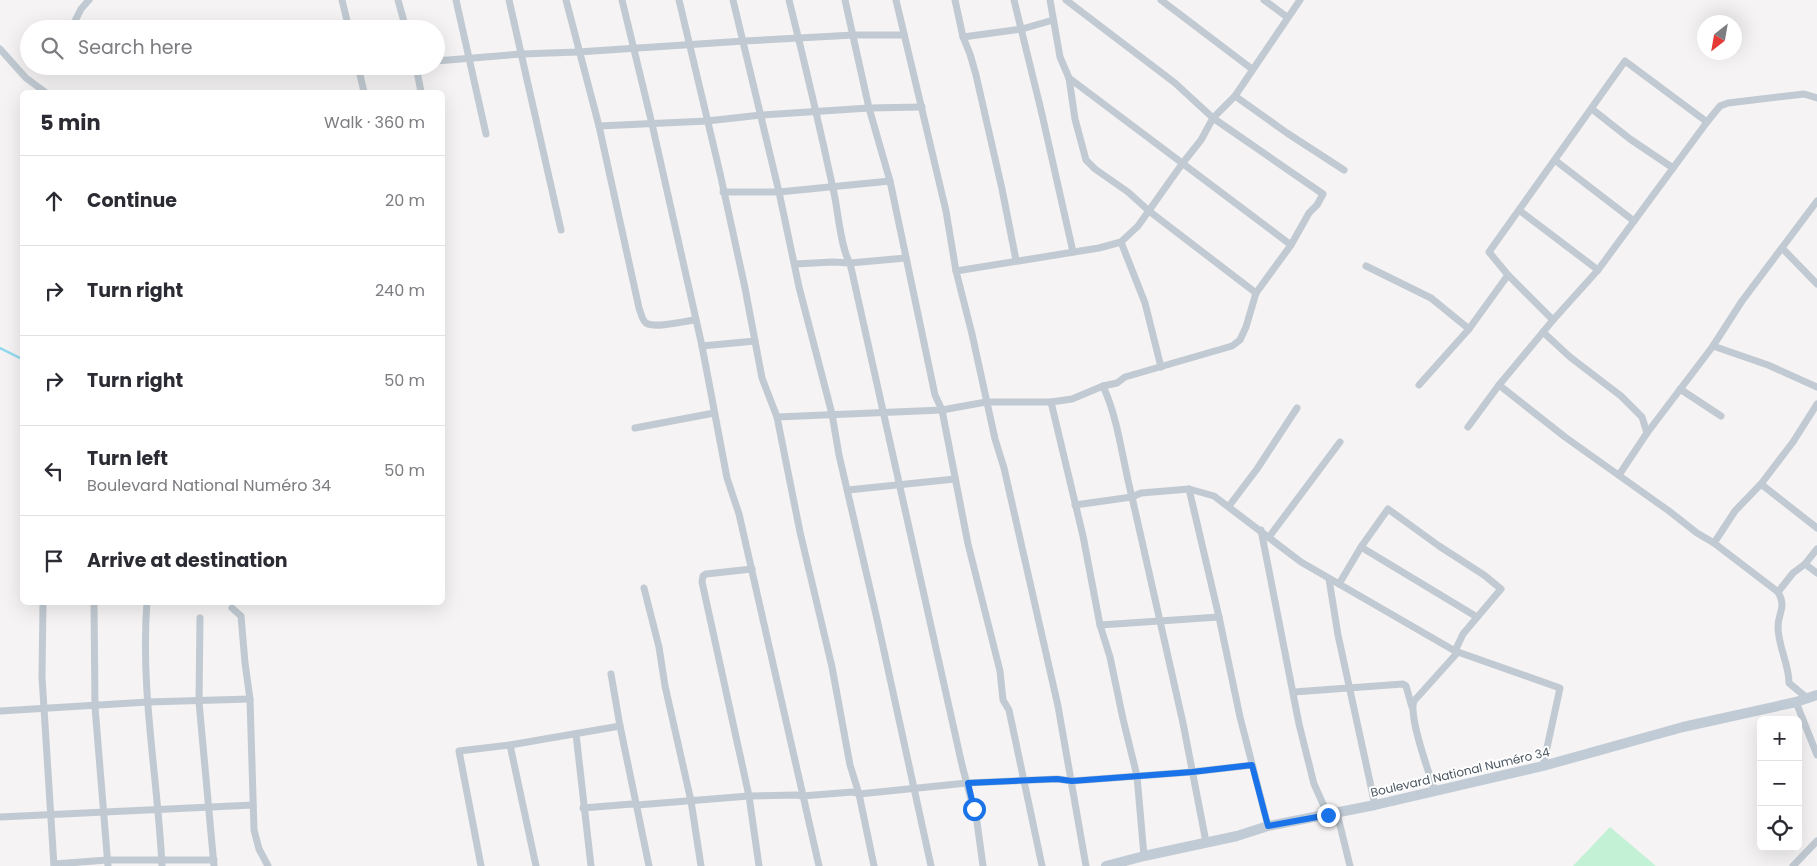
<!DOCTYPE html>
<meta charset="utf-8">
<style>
:root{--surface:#fff;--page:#f2f2f3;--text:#2b2b33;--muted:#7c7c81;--line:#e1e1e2}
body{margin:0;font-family:Poppins,sans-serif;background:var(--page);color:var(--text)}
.controls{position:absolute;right:15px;bottom:15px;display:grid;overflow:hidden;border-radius:8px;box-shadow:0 5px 20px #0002}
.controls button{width:45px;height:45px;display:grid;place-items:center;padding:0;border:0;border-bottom:1px solid var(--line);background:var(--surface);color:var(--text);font:25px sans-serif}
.compass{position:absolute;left:1697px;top:15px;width:45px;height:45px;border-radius:50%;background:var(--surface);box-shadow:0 5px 20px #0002;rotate:211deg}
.stop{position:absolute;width:15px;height:15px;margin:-11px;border:4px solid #1a73e8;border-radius:50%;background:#fff}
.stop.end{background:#1a73e8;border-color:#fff;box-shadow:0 1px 5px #0008}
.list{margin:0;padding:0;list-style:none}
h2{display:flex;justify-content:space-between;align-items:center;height:65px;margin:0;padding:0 20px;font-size:21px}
h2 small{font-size:16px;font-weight:400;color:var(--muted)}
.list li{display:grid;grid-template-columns:32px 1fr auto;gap:15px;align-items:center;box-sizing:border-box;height:90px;padding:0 20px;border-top:1px solid var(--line)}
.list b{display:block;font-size:19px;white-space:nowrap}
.list p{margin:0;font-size:16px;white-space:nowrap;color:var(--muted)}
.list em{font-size:16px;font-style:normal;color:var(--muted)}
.icon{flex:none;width:28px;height:28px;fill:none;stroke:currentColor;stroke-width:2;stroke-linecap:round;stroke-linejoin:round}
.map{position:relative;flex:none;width:1817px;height:866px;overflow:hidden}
.search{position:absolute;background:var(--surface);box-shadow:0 5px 20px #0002;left:20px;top:20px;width:425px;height:55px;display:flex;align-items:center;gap:12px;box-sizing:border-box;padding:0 18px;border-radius:28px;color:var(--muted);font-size:19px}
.panel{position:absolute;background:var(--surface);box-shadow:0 5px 20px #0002;left:20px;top:90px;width:425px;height:515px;border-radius:8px}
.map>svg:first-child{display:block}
.green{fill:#c3f1d5}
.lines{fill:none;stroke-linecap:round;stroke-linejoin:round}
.stream{stroke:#90daee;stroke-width:2.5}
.minor{stroke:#c1cad2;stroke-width:7}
.secondary{stroke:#c1cbd6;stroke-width:10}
.route{stroke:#1a73e8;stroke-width:6}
.labels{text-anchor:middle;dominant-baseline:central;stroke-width:4;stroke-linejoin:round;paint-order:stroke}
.street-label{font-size:12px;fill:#4a5661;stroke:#fff}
</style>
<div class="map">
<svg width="1817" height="866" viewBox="0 0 1817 866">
<rect width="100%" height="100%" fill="#f5f3f3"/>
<path class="green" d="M1610 827 1656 866H1573Z"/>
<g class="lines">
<path class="stream" d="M0 348 22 359"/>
<g class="minor">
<path d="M342 0 349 29"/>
<path d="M398 0 406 29"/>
<path d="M456 0 486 134"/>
<path d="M509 0 561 230"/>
<path d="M566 0 599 126 639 308C641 313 642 320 646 323 655 329 684 321 695 320"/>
<path d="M622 0 652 124 702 346 727 478 739 514 819 866"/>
<path d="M679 0 720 173 745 288 762 378 777 417 800 532 832 667 850 765 859 794 874 866"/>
<path d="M733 0 779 192 799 287 832 414 839 455 877 619 931 866"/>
<path d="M789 0C805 64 820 128 834 193 838 211 841 250 850 263L962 765 977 822 983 866"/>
<path d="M845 0 869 108 890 181 935 395 942 410 968 544 1000 671 1003 700 1009 710 1042 866"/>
<path d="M896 0 946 211 956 271 972 334 995 439 1004 468 1058 706 1086 866"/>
<path d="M955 0 963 37 970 54 976 75 1002 189 1016 260"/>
<path d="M1014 0 1041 110 1073 252"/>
<path d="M1050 0 1060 57 1069 78 1075 119 1086 160 1095 169 1128 192 1149 211 1256 293"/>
<path d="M1161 0 1252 69"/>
<path d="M1264 0 1287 17"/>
<path d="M71 29 81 9 89 0"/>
<path d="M963 37 1022 29 1053 20"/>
<path d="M0 49 26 78 45 92"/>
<path d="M436 61 521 54 578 52 744 41 854 35H904"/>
<path d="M358 66 364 92"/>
<path d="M416 66 421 92"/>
<path d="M358 68 382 66"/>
<path d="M1069 78 1291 245"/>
<path d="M1235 96 1287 133 1344 170"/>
<path d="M1592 109 1630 139 1673 168"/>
<path d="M599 126 707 121 761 115 869 108 922 107"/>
<path d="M1556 161 1634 221"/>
<path d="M723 192H779L890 181"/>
<path d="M1519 210 1598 270"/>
<path d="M1121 242 1145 303 1161 367"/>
<path d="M1782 248 1817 284"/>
<path d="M795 264 833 262 850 263 906 258"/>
<path d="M1366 266 1431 298 1469 329"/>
<path d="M956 271 1099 248 1121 242 1138 226 1182 164 1201 140 1213 118 1235 96 1300 0"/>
<path d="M1553 320 1508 275 1489 252 1625 61 1707 122"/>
<path d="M1543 332 1570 357 1621 396 1642 417 1647 433"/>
<path d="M702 346 755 341"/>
<path d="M1713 346 1768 365 1817 387"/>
<path d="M1419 385 1469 329 1508 275"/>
<path d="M1499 385 1565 437 1669 511 1697 533 1714 543 1778 592C1787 608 1778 612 1778 627 1778 646 1789 664 1789 683L1807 698"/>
<path d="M1103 386C1119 421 1122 459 1132 497L1183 723 1206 842"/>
<path d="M1680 389 1721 416"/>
<path d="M1051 402 1083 536 1100 625 1110 657 1123 719 1137 776 1144 856"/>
<path d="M777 417 942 410 986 402H1051L1072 399 1103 386 1117 383 1125 377 1232 346 1240 340 1246 327 1256 293 1291 245 1309 213 1317 205 1323 194 1213 118 1175 83 1066 0"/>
<path d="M1468 427 1499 385 1553 320 1598 270 1707 122 1720 106 1728 103 1804 94 1817 98"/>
<path d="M635 428 714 413"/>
<path d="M1619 475 1647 433 1713 346 1742 301 1817 201"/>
<path d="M1761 484 1817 528"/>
<path d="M1189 489 1219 617 1240 717 1268 826"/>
<path d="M848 490 955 479"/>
<path d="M1075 505 1132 497 1141 493 1189 489 1214 496 1301 562 1455 651 1560 688 1543 766"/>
<path d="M1229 506 1257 469 1297 408"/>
<path d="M1261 530 1299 724 1314 784 1328 815"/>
<path d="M1269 537 1340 442"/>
<path d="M1714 543 1735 511 1761 484 1793 442 1817 404"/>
<path d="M1361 547 1477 617"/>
<path d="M1805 564 1817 573"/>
<path d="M752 569 706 574 703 576 702 582 749 796 759 866"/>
<path d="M1329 579 1338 635 1375 805"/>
<path d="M1339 584 1361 547 1388 509 1439 546 1484 575 1501 589 1463 634 1455 651"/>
<path d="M644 588 659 647 665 686 691 801 701 866"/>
<path d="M1778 592 1793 573 1805 564 1817 549"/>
<path d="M43 602 42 677 54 866"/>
<path d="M94 602 95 707 108 866"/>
<path d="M147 602C140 690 158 779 162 866"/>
<path d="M232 608 241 616 245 663 250 699 254 830 259 849 268 866"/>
<path d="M200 618 199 702 214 866"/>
<path d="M1100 625 1219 617"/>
<path d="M611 674 620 726 649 866"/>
<path d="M1294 692 1403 684 1406 686 1412 707"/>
<path d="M1796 702 1817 755"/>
<path d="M0 711 148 702 250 699"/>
<path d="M576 734 591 866"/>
<path d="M510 745 536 866"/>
<path d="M1435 791C1429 773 1408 716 1414 701L1458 652"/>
<path d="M583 808 632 804 637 805 749 796 796 795 802 796 853 792 859 794 967 783 1057 779 1072 781 1192 772 1252 765"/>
<path d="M1337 813 1350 866"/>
<path d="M0 817 253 805"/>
<path d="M54 864 107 860H214"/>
<path d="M481 866 459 751 510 745 620 726"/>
<path d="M1793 866 1817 841"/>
</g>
<path class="secondary" d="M1106 866 1144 856 1237 836 1268 826 1375 805 1543 766 1683 727 1796 702 1817 695"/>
</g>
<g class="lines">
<path class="route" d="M974 809 968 783 1057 779 1072 781 1192 772 1252 765 1268 826 1328 815"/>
</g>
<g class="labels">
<g class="street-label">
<text transform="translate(1460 772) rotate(-13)">Boulevard National Numéro 34</text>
</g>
</g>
</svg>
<div class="controls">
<button>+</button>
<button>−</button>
<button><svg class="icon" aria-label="locate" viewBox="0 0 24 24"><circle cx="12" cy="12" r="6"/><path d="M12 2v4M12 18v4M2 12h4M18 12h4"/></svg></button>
</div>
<svg class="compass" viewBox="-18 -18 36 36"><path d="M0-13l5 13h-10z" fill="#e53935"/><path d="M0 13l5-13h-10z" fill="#7c7c81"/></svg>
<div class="stop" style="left:974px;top:809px"></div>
<div class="stop end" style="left:1328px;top:815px"></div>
<div class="search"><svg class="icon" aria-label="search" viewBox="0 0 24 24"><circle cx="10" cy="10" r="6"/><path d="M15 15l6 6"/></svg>Search here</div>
<section class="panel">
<h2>5 min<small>Walk · 360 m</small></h2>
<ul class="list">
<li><svg class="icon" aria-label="ahead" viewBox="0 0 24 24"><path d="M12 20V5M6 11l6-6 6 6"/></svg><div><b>Continue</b></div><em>20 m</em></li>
<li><svg class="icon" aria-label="right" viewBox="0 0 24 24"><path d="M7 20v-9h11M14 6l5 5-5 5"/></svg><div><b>Turn right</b></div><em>240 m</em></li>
<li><svg class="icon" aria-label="right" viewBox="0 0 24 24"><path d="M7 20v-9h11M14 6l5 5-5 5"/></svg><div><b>Turn right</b></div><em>50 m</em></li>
<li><svg class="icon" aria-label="left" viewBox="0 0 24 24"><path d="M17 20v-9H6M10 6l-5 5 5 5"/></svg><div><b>Turn left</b><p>Boulevard National Numéro 34</p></div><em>50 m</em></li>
<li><svg class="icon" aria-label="arrive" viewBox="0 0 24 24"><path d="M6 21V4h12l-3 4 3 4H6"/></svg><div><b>Arrive at destination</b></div></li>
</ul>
</section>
</div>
